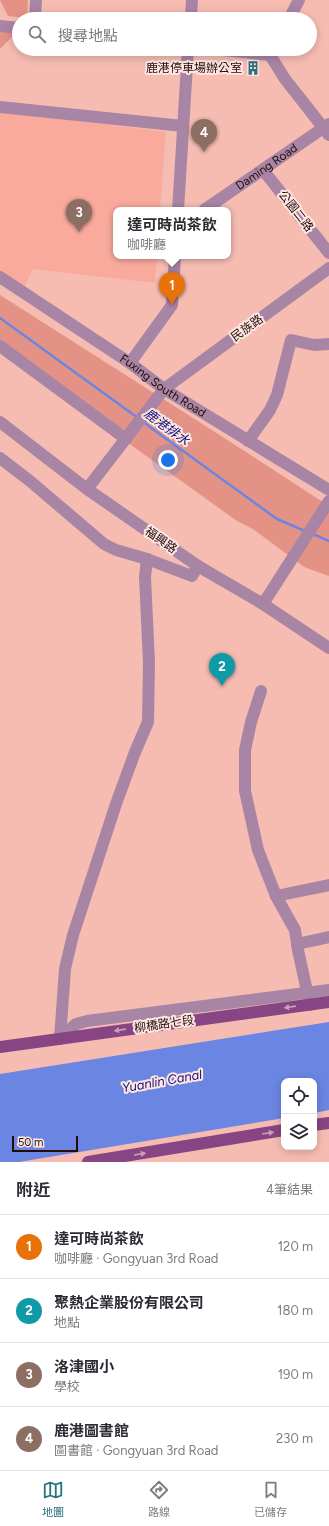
<!DOCTYPE html>
<html lang="zh-TW">
<meta charset="utf-8">
<style>
:root{--surface:#fff;--page:#f7f7f7;--text:#2b2b33;--muted:#7c7c81;--line:#e1e1e2;--accent:#29717c}
body{margin:0;font-family:Figtree,"Noto Sans TC",sans-serif;background:var(--page);color:var(--text)}
.controls{position:absolute;right:12px;bottom:12px;display:grid;overflow:hidden;border-radius:8px;box-shadow:0 2px 10px #0003}
.controls button{width:36px;height:36px;display:grid;place-items:center;padding:0;border:0;border-bottom:1px solid var(--line);background:var(--surface);color:var(--text);font:20px sans-serif}
.scale{position:absolute;left:12px;bottom:10px;width:66px;box-sizing:border-box;padding-left:4px;border:2px solid #230b08;border-top:0;font-size:11px;line-height:14px;white-space:nowrap;color:#230b08;-webkit-text-stroke:3px #fee7e3;paint-order:stroke}
.you{position:absolute;left:168px;top:460px;width:14px;height:14px;margin:-10px;border:3px solid #fff;border-radius:50%;background:#1a73e8;box-shadow:0 0 0 6px #1a73e833}
.badge{display:grid;place-items:center;width:26px;height:26px;border-radius:50%;background:var(--accent);color:#fff;font-size:13px;font-weight:700}
.pin{position:absolute;translate:-50% -33px;filter:drop-shadow(0 1px 2px #0008)}
.pin::after{content:'';position:absolute;top:21px;width:14px;height:12px;background:inherit;clip-path:polygon(0 0,100% 0,50% 100%)}
.popup{position:absolute;left:113px;top:207px;width:118px;height:52px;box-sizing:border-box;display:grid;place-content:center;border-radius:8px;background:var(--surface);filter:drop-shadow(0 1px 3px #0005);font-size:13px;white-space:nowrap;color:var(--muted)}
.popup b{font-size:15px;color:var(--text)}
.popup::after{content:'';position:absolute;left:50%;top:100%;margin-left:-8px;border:8px solid transparent;border-top-color:var(--surface)}
.list{margin:0;padding:0;list-style:none}
h2{display:flex;justify-content:space-between;align-items:center;height:52px;margin:0;padding:0 16px;font-size:17px}
h2 small{font-size:13px;font-weight:400;color:var(--muted)}
.list li{display:grid;grid-template-columns:26px 1fr auto;gap:12px;align-items:center;box-sizing:border-box;height:64px;padding:0 16px;border-top:1px solid var(--line)}
.list b{display:block;font-size:15px;white-space:nowrap}
.list p{margin:0;font-size:13px;white-space:nowrap;color:var(--muted)}
.list em{font-size:13px;font-style:normal;color:var(--muted)}
.icon{flex:none;width:22px;height:22px;fill:none;stroke:currentColor;stroke-width:2;stroke-linecap:round;stroke-linejoin:round}
.map{position:relative;flex:none;width:329px;height:1162px;overflow:hidden}
.search{position:absolute;background:var(--surface);box-shadow:0 2px 10px #0003;left:12px;right:12px;top:12px;height:44px;display:flex;align-items:center;gap:10px;box-sizing:border-box;padding:0 14px;border-radius:22px;color:var(--muted);font-size:15px}
.sheet{height:308px;background:var(--surface)}
nav{display:flex;justify-content:space-around;align-items:center;box-sizing:border-box;height:56px;border-top:1px solid var(--line);background:var(--surface);font-size:11px;color:var(--muted)}
nav a{display:grid;justify-items:center;gap:2px}
nav .on{color:var(--accent)}
.map>svg:first-child{display:block}
.built{fill:#f9aa9d}
.green{fill:#e39285}
.water{fill:#6b86e2}
.lines{fill:none;stroke-linecap:round;stroke-linejoin:round}
.stream{stroke:#6b86e2;stroke-width:2.5}
.minor{stroke:#a985a5;stroke-width:12}
.major{stroke:#874683;stroke-width:12}
.oneway{fill:#c89fb8}
.labels{text-anchor:middle;dominant-baseline:central;stroke-width:4;stroke-linejoin:round;paint-order:stroke}
.poi-label{font-size:12px;fill:#230b08;stroke:#fee7e3;text-anchor:end}
.street-label{font-size:12px;fill:#230b08;stroke:#fee7e3}
.water-label{font-size:13px;font-style:italic;fill:#120e7c;stroke:#fee7e3}
</style>
<div class="map">
<svg width="329" height="1162" viewBox="0 0 329 1162">
<rect width="100%" height="100%" fill="#f6bcb2"/>
<path class="built" d="M0 111 166 132 160 210H116V256H157L155 283 33 269 22 291 0 273Z"/>
<g class="green">
<path d="M0 0H28L27 18 8 16Z"/>
<path d="M0 31 17 32 0 49Z"/>
<path d="M0 295 215 432 329 506V576L304 567 253 529 237 521 0 351Z"/>
</g>
<path class="water" d="M329 1022V1110L314 1113V1081H284V1118L19 1162H0V1074Z"/>
<g class="lines">
<g class="stream">
<path d="M0 318 138 418"/>
<path d="M143 422 277 519 305 531"/>
<path d="M313 534 329 541"/>
</g>
<g class="minor">
<path d="M35 19 36 0"/>
<path d="M191 19 192 0"/>
<path d="M289 19 299 0"/>
<path d="M0 26 19 28"/>
<path d="M214 49 270 55 285 79 329 135"/>
<path d="M0 107 183 126"/>
<path d="M263 170 329 253"/>
<path d="M178 210 188 49"/>
<path id="s1" d="M204 210 329 124"/>
<path id="s2" d="M0 277 130 363 164 389 329 490"/>
<path d="M0 346 126 439"/>
<path d="M130 363 172 305 175 256"/>
<path d="M0 422 87 489 198 566 263 604 329 648"/>
<path d="M248 441 270 410 277 395 291 340 314 345 329 344"/>
<path d="M0 458 30 481 104 544 116 550 147 559 145 577 149 662 148 722 135 752 116 804 73 935 65 969 60 1039"/>
<path d="M87 489 164 389 329 268"/>
<path d="M147 559 192 576 198 566"/>
<path d="M263 604 329 501"/>
<path d="M261 691 251 722 245 750V791L258 850 276 896 295 930 298 950 310 1005"/>
<path d="M276 896 329 885"/>
<path d="M297 944 329 937"/>
<path d="M60 1039 76 1024 87 1021 329 990"/>
</g>
<g class="major">
<path d="M0 1047 329 1002"/>
<path d="M314 1125 329 1123"/>
<path d="M88 1162 284 1130"/>
</g>
</g>
<defs><path id="oneway-solid" d="M-6-.8H1V-3.2L6.5 0L1 3.2V.8H-6Z"/></defs>
<g class="oneway">
<use href="#oneway-solid" transform="translate(290 1007) rotate(172)"/>
<use href="#oneway-solid" transform="translate(120 1030) rotate(172)"/>
<use href="#oneway-solid" transform="translate(268 1133) rotate(-9)"/>
<use href="#oneway-solid" transform="translate(140 1154) rotate(-9)"/>
</g>
<defs>
<symbol id="building-bare" viewBox="-9 -9 18 18"><path d="M-4-6H4V6H1V3H-1V6H-4ZM-2.5-4.3h1.7v1.8h-1.7ZM.8-4.3h1.7v1.8H.8ZM-2.5-1h1.7V.8h-1.7ZM.8-1h1.7V.8H.8Z" fill="#29717c" stroke="#fee7e3" stroke-width="2.5" paint-order="stroke"/></symbol>
</defs>
<g fill-rule="evenodd">
<use href="#building-bare" x="243" y="58" width="20" height="20"/>
</g>
<g class="labels">
<g class="poi-label">
<text x="242" y="68">鹿港停車場辦公室</text>
</g>
<g class="street-label">
<text stroke="none"><textPath href="#s1" startOffset="76">Daming Road</textPath></text>
<text transform="translate(296 211) rotate(52)">公園二路</text>
<text transform="translate(247 328) rotate(-36)">民族路</text>
<text stroke="none"><textPath href="#s2" startOffset="196">Fuxing South Road</textPath></text>
<text transform="translate(161 540) rotate(35)">福興路</text>
<text transform="translate(164 1024) rotate(-8)">柳橋路七段</text>
</g>
<g class="water-label">
<text transform="translate(167 427) rotate(36)">鹿港排水</text>
<text transform="translate(162 1081) rotate(-10)">Yuanlin Canal</text>
</g>
</g>
</svg>
<div class="controls">
<button><svg class="icon" aria-label="locate" viewBox="0 0 24 24"><circle cx="12" cy="12" r="6"/><path d="M12 2v4M12 18v4M2 12h4M18 12h4"/></svg></button>
<button><svg class="icon" aria-label="layers" viewBox="0 0 24 24"><path d="M12 4l9 5-9 5-9-5zM3 14l9 5 9-5"/></svg></button>
</div>
<div class="scale">50 m</div>
<div class="you"></div>
<div class="pin badge" style="left:172px;top:305px;background:#e8710a">1</div>
<div class="popup"><b>達可時尚茶飲</b>咖啡廳</div>
<div class="pin badge" style="left:222px;top:686px;background:#0f9aa8">2</div>
<div class="pin badge" style="left:79px;top:232px;background:#8d6e63">3</div>
<div class="pin badge" style="left:204px;top:152px;background:#8d6e63">4</div>
<div class="search"><svg class="icon" aria-label="search" viewBox="0 0 24 24"><circle cx="10" cy="10" r="6"/><path d="M15 15l6 6"/></svg>搜尋地點</div>
</div>
<section class="sheet">
<h2>附近<small>4筆結果</small></h2>
<ul class="list">
<li><span class="badge" style="background:#e8710a">1</span><div><b>達可時尚茶飲</b><p>咖啡廳 · Gongyuan 3rd Road</p></div><em>120 m</em></li>
<li><span class="badge" style="background:#0f9aa8">2</span><div><b>聚熱企業股份有限公司</b><p>地點</p></div><em>180 m</em></li>
<li><span class="badge" style="background:#8d6e63">3</span><div><b>洛津國小</b><p>學校</p></div><em>190 m</em></li>
<li><span class="badge" style="background:#8d6e63">4</span><div><b>鹿港圖書館</b><p>圖書館 · Gongyuan 3rd Road</p></div><em>230 m</em></li>
</ul>
</section>
<nav>
<a class="on"><svg class="icon" aria-label="map" viewBox="0 0 24 24"><path d="M3 6l6-2 6 2 6-2v14l-6 2-6-2-6 2zM9 4v14M15 6v14"/></svg>地圖</a>
<a><svg class="icon" aria-label="directions" viewBox="0 0 24 24"><path d="M12 3l9 9-9 9-9-9zM9 14v-3h6M13 9l2 2-2 2"/></svg>路線</a>
<a><svg class="icon" aria-label="saved" viewBox="0 0 24 24"><path d="M7 4h10v16l-5-4-5 4z"/></svg>已儲存</a>
</nav>
